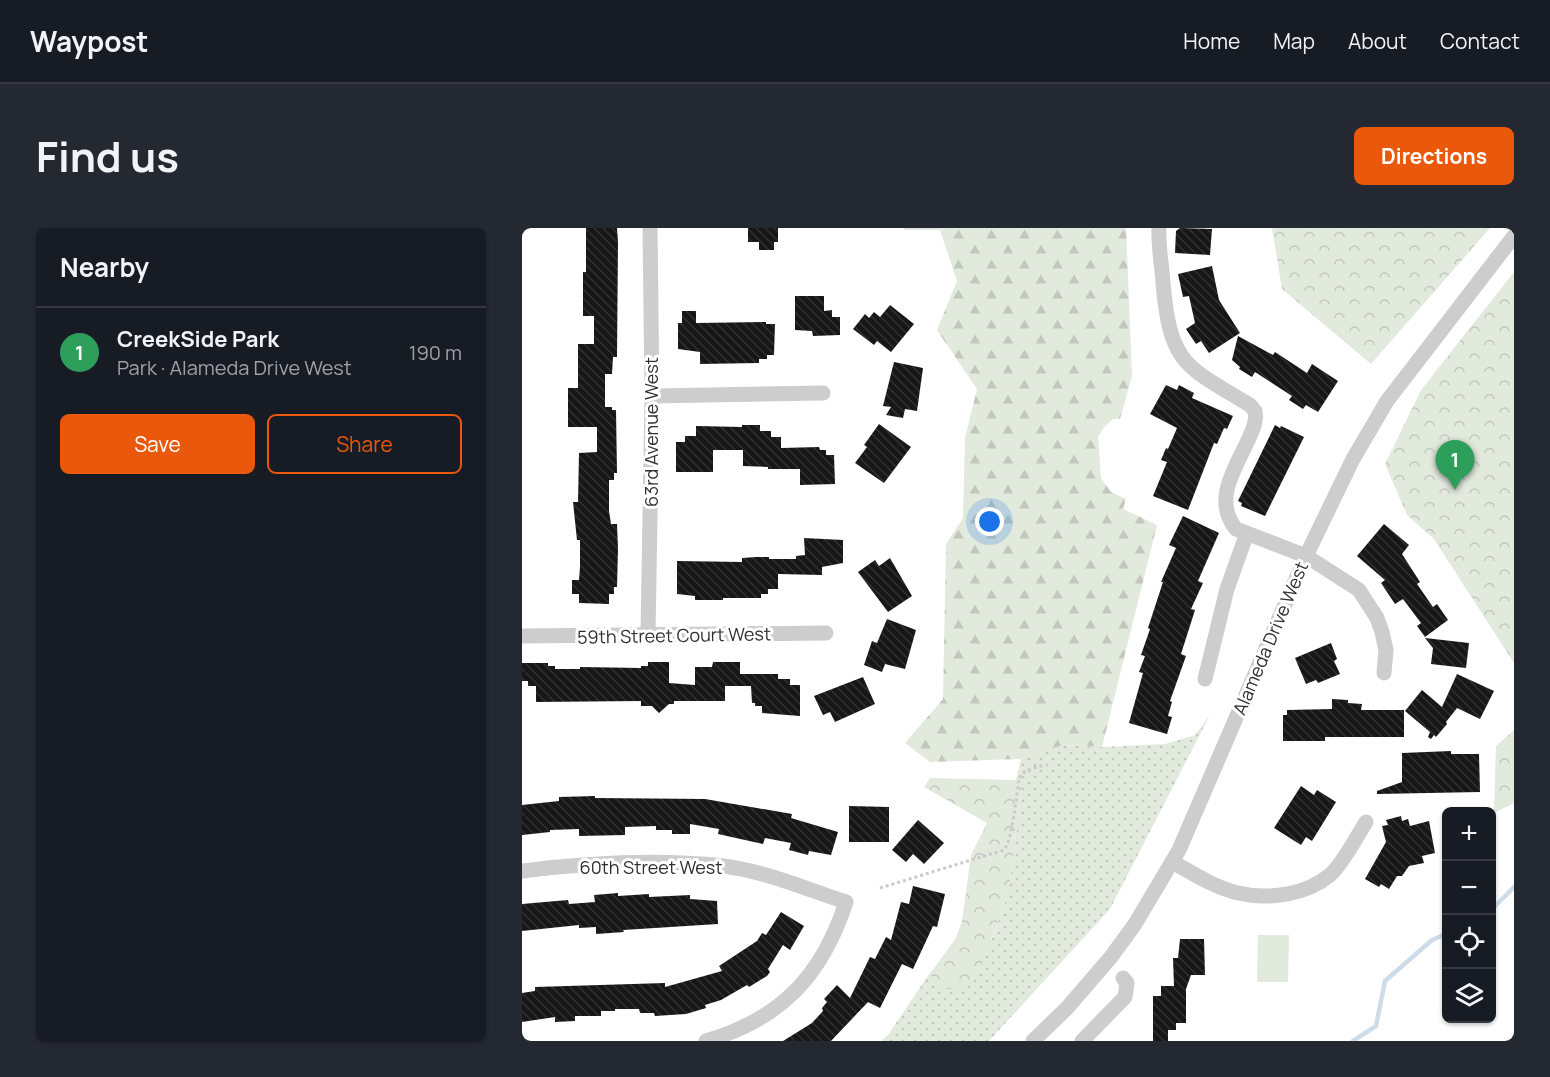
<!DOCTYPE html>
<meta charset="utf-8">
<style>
:root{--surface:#171b24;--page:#242831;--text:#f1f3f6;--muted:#9ea1a6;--line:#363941;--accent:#ea580c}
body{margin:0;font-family:Manrope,sans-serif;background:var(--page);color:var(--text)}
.controls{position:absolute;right:18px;bottom:18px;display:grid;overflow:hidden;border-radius:9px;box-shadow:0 2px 4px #0004}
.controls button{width:54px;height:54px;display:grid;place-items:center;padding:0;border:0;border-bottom:2px solid var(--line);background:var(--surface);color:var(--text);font:30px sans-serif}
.you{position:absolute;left:468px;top:294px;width:21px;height:21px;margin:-15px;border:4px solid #fff;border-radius:50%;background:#1a73e8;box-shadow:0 0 0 9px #1a73e833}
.badge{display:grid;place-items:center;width:39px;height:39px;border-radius:50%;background:var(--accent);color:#fff;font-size:20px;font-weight:700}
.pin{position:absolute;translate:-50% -50px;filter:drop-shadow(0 2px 3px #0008)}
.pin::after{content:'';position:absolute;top:32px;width:21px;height:18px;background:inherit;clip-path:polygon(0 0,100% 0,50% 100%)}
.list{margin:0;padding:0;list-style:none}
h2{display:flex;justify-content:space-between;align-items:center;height:78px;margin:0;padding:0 24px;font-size:26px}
h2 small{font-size:20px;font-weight:400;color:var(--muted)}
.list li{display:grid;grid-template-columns:39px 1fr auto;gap:18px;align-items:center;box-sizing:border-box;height:90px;padding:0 24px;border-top:2px solid var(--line)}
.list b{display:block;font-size:22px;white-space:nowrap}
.list p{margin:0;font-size:20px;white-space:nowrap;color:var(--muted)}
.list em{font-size:20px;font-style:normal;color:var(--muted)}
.actions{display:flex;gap:12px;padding:18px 24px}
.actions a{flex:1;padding:14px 0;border:2px solid var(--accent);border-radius:9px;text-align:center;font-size:21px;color:var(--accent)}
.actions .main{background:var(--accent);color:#fff}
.icon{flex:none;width:33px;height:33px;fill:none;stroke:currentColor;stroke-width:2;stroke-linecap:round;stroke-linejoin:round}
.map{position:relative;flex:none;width:992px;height:813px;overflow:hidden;border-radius:9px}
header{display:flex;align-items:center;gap:36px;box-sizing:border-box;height:84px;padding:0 30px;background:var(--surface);border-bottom:2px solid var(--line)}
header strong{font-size:28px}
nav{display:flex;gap:33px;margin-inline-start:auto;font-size:21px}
.intro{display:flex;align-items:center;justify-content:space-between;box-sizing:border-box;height:144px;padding:0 36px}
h1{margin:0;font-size:42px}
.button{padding:15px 27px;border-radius:9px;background:var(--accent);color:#fff;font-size:21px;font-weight:700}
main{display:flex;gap:36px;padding:0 36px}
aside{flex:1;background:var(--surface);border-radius:9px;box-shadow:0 2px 4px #0004}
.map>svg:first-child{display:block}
.grass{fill:url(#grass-dots)}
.forest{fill:url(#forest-firs)}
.park{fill:url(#park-crowns)}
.pitch{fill:#e2e9dd}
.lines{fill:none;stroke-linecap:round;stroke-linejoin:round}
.stream{stroke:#cedcea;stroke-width:4.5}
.building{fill:url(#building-back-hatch)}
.path{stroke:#cacaca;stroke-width:3;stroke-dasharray:3 3;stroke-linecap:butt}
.minor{stroke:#cdcdcd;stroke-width:15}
.labels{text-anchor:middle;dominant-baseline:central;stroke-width:6;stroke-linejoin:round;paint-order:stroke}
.street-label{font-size:18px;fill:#303030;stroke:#fff}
</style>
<header>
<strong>Waypost</strong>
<nav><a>Home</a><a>Map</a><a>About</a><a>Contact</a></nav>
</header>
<div class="intro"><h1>Find us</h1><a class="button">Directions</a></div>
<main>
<aside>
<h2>Nearby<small></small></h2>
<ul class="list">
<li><span class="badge" style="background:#2e9e5b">1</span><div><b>CreekSide Park</b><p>Park · Alameda Drive West</p></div><em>190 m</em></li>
</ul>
<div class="actions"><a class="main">Save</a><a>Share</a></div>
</aside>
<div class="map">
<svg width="992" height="813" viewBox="0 0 992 813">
<defs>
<pattern id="grass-dots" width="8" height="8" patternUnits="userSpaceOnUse" patternTransform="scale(1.5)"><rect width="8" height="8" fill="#e2e9dd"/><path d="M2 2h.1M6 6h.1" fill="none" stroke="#c2c8be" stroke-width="1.8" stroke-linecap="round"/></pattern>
<pattern id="forest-firs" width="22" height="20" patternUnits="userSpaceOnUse" patternTransform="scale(1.5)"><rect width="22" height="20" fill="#e2e9dd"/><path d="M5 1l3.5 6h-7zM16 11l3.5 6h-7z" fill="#c2c8be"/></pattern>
<pattern id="park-crowns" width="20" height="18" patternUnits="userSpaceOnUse" patternTransform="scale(1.5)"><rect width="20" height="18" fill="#e2e9dd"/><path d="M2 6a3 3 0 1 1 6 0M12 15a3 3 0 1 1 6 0" fill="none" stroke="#c2c8be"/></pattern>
<pattern id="building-back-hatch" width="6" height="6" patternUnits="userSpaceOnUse" patternTransform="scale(1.5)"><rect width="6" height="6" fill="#171717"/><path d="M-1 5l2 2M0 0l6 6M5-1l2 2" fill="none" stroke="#303030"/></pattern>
</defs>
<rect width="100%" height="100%" fill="#fff"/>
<path class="grass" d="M688 487 588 681 467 813H359L366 807 403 752 433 712 440 694 449 638 469 713 480 685 488 653 500 560 494 552 499 531 541 517 580 519 643 516 673 507Z"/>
<path class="forest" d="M382 0H604L610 148 598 191H591L582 199 576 209 579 250 589 264 604 271 601 281 635 297 580 519 541 517 499 531 408 534 383 515 421 471 424 316 441 290 443 210 455 161 415 102 435 53 418 2H382Z"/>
<g class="park">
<path d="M750 0H968L849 136 760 61Z"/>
<path d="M992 44V435L912 311 885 287 863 236 899 162Z"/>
<path d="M992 502V575L972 585 974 518Z"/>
<path d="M408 550 494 552 500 560 488 653 480 685 458 739 440 760 423 761 408 747 433 712 440 694 449 627 465 595 402 559Z"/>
</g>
<path class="pitch" d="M736 707H767L766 754H735Z"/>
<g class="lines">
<g class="stream">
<path d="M969 682 992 659"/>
<path d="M831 813 854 798 863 753 910 712 924 706"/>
</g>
</g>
<g class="building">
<path d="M64 0H95L96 14 95 129H91L90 146H83V179H90V182H94L95 245H92V252H87V283L89 296H95L96 321 95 359H92V366H87V376L57 375V366H50V352H57L58 339V312H55L51 274H56L57 225 75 224V199H46V160H56V116H72V88H61V44H64Z"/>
<path d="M226 0H256V14H252V22H237V14H226Z"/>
<path d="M658 0 690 1 688 27 653 25 654 3Z"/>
<path d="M690 38 697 72 718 105 687 125 679 113 674 116 664 101 673 95 667 68 661 69 656 46Z"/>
<path d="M273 68H302V83L310 82V89H318V107L291 108 290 103 273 102Z"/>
<path d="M368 77 392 96 369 124 355 113 352 117 331 101 343 86 347 90 352 84 358 89Z"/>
<path d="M160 83H174V95L244 94V96H253L252 127H245V131H237V135L178 136V124L156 121V95H160Z"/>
<path d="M716 108 751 127 753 124 785 145 790 136 816 153 796 184 784 177 781 181 767 172 770 168 733 144 730 149 717 141 718 139 710 132Z"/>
<path d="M372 134 401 140 395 183 383 181 381 190 364 187 369 179 361 178Z"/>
<path d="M644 157 655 162 657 157 672 165 670 170 711 188 705 201 702 200 695 216 692 215 666 282 631 268 645 234 639 232 644 220 646 221 655 200 628 186Z"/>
<path d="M357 196 389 219 362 255 333 235 345 219 342 217Z"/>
<path d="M220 197H238V203H249V209H259V220L297 219 298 222H304V227H312L313 256 278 257V241H246V239L221 238V222H191V244H154V214H163V208H174V198L220 199Z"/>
<path d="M753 197 758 200 759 198 782 209 743 288 719 278 720 275 716 273Z"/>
<path d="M661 288 697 305 676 353 681 355 669 381 673 382 659 426 664 428 648 473 650 474 646 488 650 489 645 506 607 495 621 445 617 444 623 428 619 427 628 401 626 400 641 354H639L654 320 647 317Z"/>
<path d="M862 296 887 317 880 326 898 354 895 356 911 379 915 376 926 392 903 409 895 398 899 395 881 371 873 376 859 355 863 352 835 328Z"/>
<path d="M282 310 321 312V335L300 339V347L256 346V361H246V366H239V370H201V372H173V368L155 366V333L220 334V330L234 329H247V331H274V328L283 327Z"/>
<path d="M368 330 390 368 366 384 336 344 353 332 357 338Z"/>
<path d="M365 391 394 402 383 441 363 436 360 444 342 437 350 413 355 415Z"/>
<path d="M903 410 947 415 944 440 909 436 911 420Z"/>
<path d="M809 415 815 431 812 433 818 446 796 455 794 452 784 456 773 430Z"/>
<path d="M126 434H147V455L173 457V439H190L191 434H218V446H256V451H268V457H278V488L240 485V478H233V475H230L229 458H203V473H152V476H147L137 485 130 478H119V473L14 474V458H6V453H0V435H26V438H33V441H58V439L119 440V438H126Z"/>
<path d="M935 446 972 463 958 491 935 480 924 494 925 496 914 509 912 507 909 511 906 509 908 504 883 483 900 462 920 479Z"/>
<path d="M341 449 353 476 313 494 308 484 301 487 292 468Z"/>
<path d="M810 471 826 472V475L840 476 839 482H882V509H803V513H761V487H765V482L810 481Z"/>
<path d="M929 523V526H957L958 564 855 566V563L880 554V525Z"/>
<path d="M779 558 792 567 795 562 814 574 790 613 784 609 779 617 752 600Z"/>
<path d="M73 568V570L183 571 270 586 269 590 316 604 309 627 287 623 286 627 267 622 269 615 243 610 241 616 196 606 197 601 168 596V606H150V602H134V598L103 599V607L57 608V601L28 602V604L0 607V577L37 573V569Z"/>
<path d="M327 578 367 579V614H327Z"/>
<path d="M879 588 880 593 886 591 888 598 907 593 913 625 900 628 902 635 887 638 880 648H875L867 661 859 656 857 659 843 651 864 614 860 598 866 597 864 592Z"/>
<path d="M396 592 422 615 402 636 391 626 384 634 370 622Z"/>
<path d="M391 658 423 666 415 699 411 698 391 741 380 736 358 780 346 774 309 813H261L290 795 301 783 300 780 305 774 302 771 315 757 328 770 348 729 353 731 364 709 369 712 379 674 387 676Z"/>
<path d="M96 665V668L127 666V669L168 667V671L195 673 196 696 101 702 102 704 74 706V699L57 700V697L0 703V676L46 672 47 676 73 674 72 667Z"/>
<path d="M259 684 282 698 268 722 261 717 246 741 248 744 245 748 227 759 225 757 199 772 183 777 184 780 164 786 133 788 132 785H118L117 781H93V783H79V788H53V793L33 794V789L0 794V765L13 763V759L143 755V759L200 743 197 738 235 713 240 705 244 707Z"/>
<path d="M658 711H682L683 747H669L664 761V795H654V802H646V813H631V768H639V758H652L651 730H656Z"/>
</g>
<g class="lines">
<path class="path" d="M358 660 482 622C490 613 495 565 497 550L503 543 522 537"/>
<g class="minor">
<path d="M637 0C636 18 640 37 641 55 648 135 662 138 728 177L733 183C735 193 731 201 727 210 714 240 690 271 714 301L784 328 837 362 855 390 860 404 864 422 862 445"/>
<path d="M130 168 301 165"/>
<path d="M126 407 130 168 128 0"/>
<path d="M0 408 304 405"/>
<path d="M683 451 705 361 725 305"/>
<path d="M650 634C671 645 693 660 716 665 747 672 784 667 808 647 820 637 835 608 844 594"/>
<path d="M0 643C64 635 137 631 201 638 243 643 284 661 324 674 300 748 259 791 184 813"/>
<path d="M511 813 545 780 589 729 613 696 657 622 784 328 831 231 865 173 992 8"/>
<path d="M560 813 603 769 605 755 601 750"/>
</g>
</g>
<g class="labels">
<g class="street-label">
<text transform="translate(129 204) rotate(-90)">63rd Avenue West</text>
<text transform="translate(152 407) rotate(-1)">59th Street Court West</text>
<text transform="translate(748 410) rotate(-67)">Alameda Drive West</text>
<text x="129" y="639">60th Street West</text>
</g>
</g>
</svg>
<div class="controls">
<button>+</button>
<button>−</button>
<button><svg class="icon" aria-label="locate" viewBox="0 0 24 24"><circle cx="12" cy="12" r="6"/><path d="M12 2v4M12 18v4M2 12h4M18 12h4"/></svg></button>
<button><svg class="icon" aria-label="layers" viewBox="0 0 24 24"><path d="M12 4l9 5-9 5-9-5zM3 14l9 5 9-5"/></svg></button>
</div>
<div class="you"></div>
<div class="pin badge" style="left:933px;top:262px;background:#2e9e5b">1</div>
</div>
</main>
